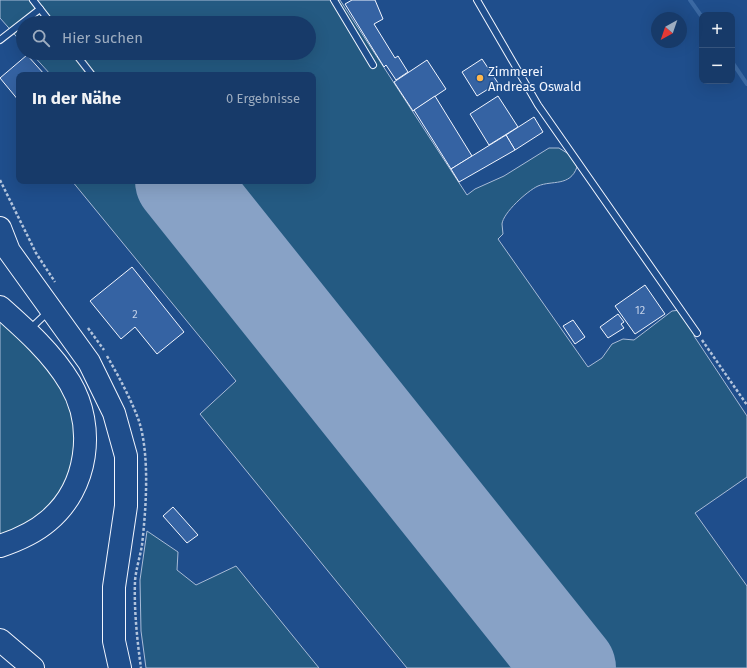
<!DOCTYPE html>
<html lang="de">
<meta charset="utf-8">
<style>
:root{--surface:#173a69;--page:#20416f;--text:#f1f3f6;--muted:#9eadc0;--line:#36547d}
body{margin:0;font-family:"Fira Sans",sans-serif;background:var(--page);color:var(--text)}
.controls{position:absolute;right:12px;top:12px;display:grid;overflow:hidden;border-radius:8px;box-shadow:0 4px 16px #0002}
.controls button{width:36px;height:36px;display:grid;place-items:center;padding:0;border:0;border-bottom:1px solid var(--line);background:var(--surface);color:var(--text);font:20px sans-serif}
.compass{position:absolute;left:651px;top:12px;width:36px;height:36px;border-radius:50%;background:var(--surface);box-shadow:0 4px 16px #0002;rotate:220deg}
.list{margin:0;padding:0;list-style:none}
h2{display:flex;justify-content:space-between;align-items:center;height:52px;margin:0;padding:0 16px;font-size:17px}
h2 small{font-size:13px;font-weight:400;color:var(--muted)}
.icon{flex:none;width:22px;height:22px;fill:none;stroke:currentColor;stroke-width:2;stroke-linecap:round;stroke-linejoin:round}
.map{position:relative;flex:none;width:747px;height:668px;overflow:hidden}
.search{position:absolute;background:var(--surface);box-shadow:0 4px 16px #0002;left:16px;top:16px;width:300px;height:44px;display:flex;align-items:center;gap:10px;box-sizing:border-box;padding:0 14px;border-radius:22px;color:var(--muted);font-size:15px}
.panel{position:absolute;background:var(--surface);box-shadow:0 4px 16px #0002;left:16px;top:72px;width:300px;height:112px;border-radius:8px}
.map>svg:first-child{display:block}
.green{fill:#245a82;stroke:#a8bbd7}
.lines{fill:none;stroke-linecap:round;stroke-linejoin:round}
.stream{stroke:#3b69a3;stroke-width:4}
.runway{stroke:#88a2c6;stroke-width:92}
.building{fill:#3563a3;stroke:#f2f6ff}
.lane-casing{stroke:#f2f6ff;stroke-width:8}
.highway-casing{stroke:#f2f6ff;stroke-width:24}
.path{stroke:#b3c4dc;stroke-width:2.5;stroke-dasharray:3 2;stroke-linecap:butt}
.lane{stroke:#1f4e8c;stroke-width:6}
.highway{stroke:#1f4e8c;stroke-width:22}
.poi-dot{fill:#ffb74d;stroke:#1f4e8c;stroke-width:1.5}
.labels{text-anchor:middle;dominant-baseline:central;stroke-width:3;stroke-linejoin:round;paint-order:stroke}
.number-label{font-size:11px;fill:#c3d1e8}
.poi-label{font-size:13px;fill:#f2f6ff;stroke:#1f4e8c;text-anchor:start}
</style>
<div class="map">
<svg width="747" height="668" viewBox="0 0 747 668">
<rect width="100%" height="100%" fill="#1f4e8c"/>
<g class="green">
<path d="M0 0H340L467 195 475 189 504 176 549 148H559L567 153 573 159 577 167C570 187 552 180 538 186 527 191 503 213 502 224 502 227 503 231 503 234L498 239 588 367 602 358 612 344 623 339 634 340 672 311 681 310 696 331 694 336 747 416V477L695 513 747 586V668H407L200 414 236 381 72 181H313V75H51L31 53H309V23H23V44L0 18Z"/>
<path d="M0 318 28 341 64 387 79 419 70 484 43 515 14 533 0 535Z"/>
<path d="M147 531 178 552 177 570 196 585 236 566 319 668H146L141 631 140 580Z"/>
</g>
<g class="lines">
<g class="stream">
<path d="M690 0 702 17"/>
<path d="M732 62 747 84"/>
</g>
<path class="runway" d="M181 181 570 668"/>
</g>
<g class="building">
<path d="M352 0H375L383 19 374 24 395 58 398 56 408 72 396 80 386 65 384 67 345 4Z"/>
<path d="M27 55 45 75H19V101L0 78Z"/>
<path d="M482 59 498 83 477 96 462 72Z"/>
<path d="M427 60 446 89 413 111 394 82Z"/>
<path d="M435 96 472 156 451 169 414 110Z"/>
<path d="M498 96 518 127 489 145 470 114Z"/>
<path d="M534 117 543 132 515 150 506 135Z"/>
<path d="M506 135 515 150 459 182 451 169Z"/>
<path d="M132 267 184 332 157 354 135 327 121 339 90 301Z"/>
<path d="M645 285 665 314 635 334 615 306Z"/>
<path d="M618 314 624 322 621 324 624 328 608 338 600 327Z"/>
<path d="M573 320 585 337 575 344 563 326Z"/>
<path d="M173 507 198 535 187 543 163 516Z"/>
</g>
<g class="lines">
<defs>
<g id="lane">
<path d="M33 0 51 23"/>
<path d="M334 0 373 65"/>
<path d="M477 0 538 105 697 333"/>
<path d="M0 40 40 9"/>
<path d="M75 53 92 75"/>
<path d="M30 329 48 312"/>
</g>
<g id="highway">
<path d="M0 228 9 251 89 362 114 413 126 456V506L114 587V641L120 668"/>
<path d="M0 307C26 330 52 353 70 383 96 427 88 488 48 521 34 533 18 540 0 546"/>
<path d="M0 640 33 668"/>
</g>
</defs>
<use href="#lane" class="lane-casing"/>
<use href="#highway" class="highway-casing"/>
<g class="path">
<path d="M0 180 36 253 55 282"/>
<path d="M88 328 104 350"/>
<path d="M702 340 747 405"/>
<path d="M107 356C119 377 131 399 139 421 150 456 146 509 142 545 140 557 136 569 135 581 134 610 137 639 141 668"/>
</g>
<use href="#lane" class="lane"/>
<use href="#highway" class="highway"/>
</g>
<circle class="poi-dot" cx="480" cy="78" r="4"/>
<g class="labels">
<g class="number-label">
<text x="640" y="310">12</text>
<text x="135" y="314">2</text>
</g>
<g class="poi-label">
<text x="488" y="71">Zimmerei<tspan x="488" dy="15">Andreas Oswald</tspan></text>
</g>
</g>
</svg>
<div class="controls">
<button>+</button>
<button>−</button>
</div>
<svg class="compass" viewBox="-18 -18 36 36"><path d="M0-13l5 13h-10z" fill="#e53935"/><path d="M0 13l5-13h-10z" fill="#9eadc0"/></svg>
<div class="search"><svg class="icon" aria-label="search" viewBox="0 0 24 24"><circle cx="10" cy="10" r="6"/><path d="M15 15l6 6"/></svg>Hier suchen</div>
<section class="panel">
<h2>In der Nähe<small>0 Ergebnisse</small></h2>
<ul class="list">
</ul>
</section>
</div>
